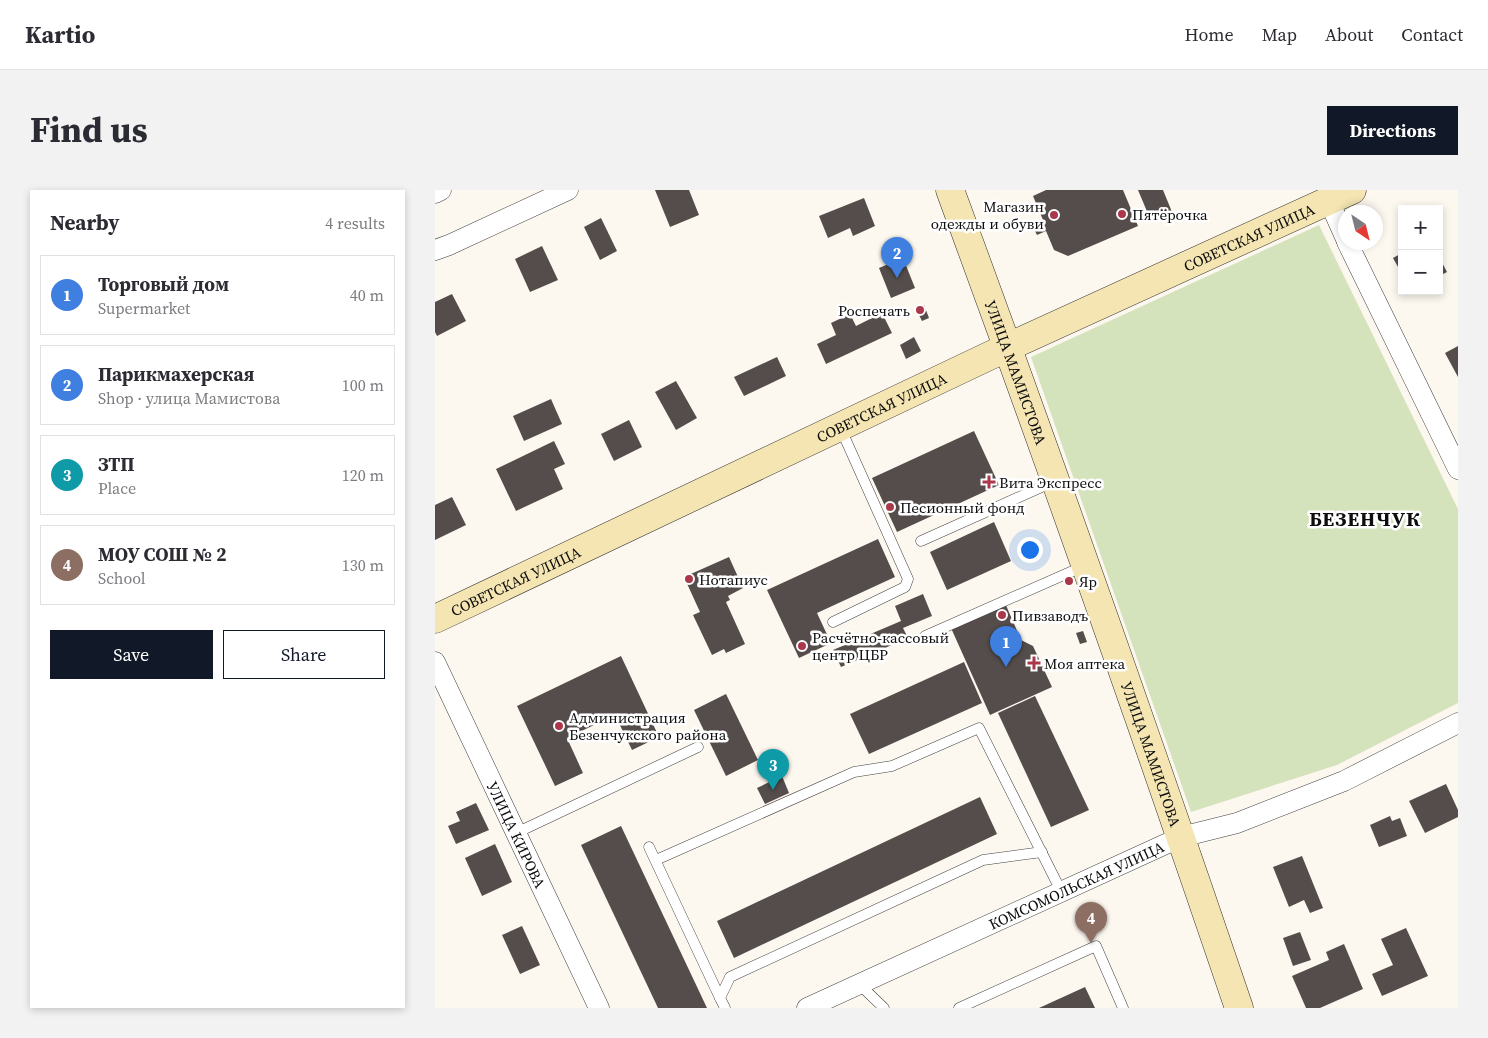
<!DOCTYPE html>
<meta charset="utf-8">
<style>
:root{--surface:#fff;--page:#f2f2f3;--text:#2b2b33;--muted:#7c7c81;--line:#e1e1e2;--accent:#111827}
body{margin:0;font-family:"Source Serif 4",serif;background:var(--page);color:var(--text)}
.controls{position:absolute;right:15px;top:15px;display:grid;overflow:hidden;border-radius:0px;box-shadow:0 2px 8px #0003}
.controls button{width:45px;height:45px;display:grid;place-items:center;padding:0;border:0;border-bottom:1px solid var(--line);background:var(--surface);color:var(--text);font:25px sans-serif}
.compass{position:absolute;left:903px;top:15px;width:45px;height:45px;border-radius:50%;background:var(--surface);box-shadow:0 2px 8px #0003;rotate:145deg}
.you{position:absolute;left:594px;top:359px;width:18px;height:18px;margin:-12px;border:4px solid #fff;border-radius:50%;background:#1a73e8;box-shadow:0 0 0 8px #1a73e833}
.badge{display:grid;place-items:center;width:32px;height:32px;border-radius:50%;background:var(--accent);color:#fff;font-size:16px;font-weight:700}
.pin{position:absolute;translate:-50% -41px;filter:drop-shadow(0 1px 2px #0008)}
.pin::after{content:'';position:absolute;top:26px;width:18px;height:15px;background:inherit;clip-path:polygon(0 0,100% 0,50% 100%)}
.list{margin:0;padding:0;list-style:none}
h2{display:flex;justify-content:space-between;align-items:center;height:65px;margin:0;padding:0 20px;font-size:21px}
h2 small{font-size:16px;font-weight:400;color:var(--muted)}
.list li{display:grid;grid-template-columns:32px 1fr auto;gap:15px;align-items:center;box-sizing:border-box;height:80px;margin:0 10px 10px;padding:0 10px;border:1px solid var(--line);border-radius:0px}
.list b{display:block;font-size:19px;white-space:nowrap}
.list p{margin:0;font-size:16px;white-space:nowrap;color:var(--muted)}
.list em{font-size:16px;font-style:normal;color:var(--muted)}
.actions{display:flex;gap:10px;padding:15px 20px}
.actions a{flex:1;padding:11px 0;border:1px solid var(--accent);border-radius:0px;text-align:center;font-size:18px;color:var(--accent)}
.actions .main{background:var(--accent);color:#fff}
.map{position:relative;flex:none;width:1023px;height:818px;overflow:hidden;border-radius:0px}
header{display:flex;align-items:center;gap:30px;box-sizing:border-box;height:70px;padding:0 25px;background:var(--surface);border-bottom:1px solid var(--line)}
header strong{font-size:24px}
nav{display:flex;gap:28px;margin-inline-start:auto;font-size:18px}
.intro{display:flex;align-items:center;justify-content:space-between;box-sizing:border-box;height:120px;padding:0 30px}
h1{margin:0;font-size:35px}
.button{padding:12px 22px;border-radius:0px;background:var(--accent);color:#fff;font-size:18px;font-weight:700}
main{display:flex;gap:30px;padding:0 30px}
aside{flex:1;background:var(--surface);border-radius:0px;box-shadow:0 2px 8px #0003}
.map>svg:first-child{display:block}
.green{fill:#d5e3bd}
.building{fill:#544d4b}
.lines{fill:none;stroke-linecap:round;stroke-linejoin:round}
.lane-casing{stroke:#404040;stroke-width:11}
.street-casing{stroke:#404040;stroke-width:21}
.secondary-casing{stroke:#2f2f2f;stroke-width:29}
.lane{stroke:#fff;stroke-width:10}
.street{stroke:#fff;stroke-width:20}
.secondary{stroke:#f4e5b2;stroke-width:28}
.poi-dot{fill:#aa384a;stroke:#fff;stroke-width:2}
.labels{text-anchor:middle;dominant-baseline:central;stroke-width:5;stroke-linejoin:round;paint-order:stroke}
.poi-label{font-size:15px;fill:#0d0d0d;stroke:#fff;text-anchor:start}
.street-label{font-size:15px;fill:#0d0d0d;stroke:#fff}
.district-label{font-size:20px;font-weight:bold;letter-spacing:1px;fill:#0d0d0d;stroke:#fff}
</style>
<header>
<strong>Kartio</strong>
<nav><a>Home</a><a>Map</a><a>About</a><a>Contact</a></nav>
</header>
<div class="intro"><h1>Find us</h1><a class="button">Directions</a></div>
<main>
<aside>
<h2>Nearby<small>4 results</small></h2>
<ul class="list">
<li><span class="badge" style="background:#3f7fe0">1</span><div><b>Торговый дом</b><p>Supermarket</p></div><em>40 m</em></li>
<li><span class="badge" style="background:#3f7fe0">2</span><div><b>Парикмахерская</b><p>Shop · улица Мамистова</p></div><em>100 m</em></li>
<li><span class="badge" style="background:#0f9aa8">3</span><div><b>ЗТП</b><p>Place</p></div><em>120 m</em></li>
<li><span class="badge" style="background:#8d6e63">4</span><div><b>МОУ СОШ № 2</b><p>School</p></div><em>130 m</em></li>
</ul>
<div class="actions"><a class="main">Save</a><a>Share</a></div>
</aside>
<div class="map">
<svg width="1023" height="818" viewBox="0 0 1023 818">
<rect width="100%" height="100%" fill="#fdf8ef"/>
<path class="green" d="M884 35 1023 319V513L902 575 756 622 596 167Z"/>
<g class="building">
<path d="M220 0H254L264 25 235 37Z"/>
<path d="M611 0H688L703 36 633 66 619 60 611 41 602 45 597 35 608 30 598 6Z"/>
<path d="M703 0H728L737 22 716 31Z"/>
<path d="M429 8 440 36 418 46 415 38 393 48 384 26Z"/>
<path d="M166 28 182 61 165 70 149 37Z"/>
<path d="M107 56 123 90 95 102 80 69Z"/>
<path d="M967 63V84L958 68Z"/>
<path d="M1004 67 1012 82 1004 86Z"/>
<path d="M468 68 480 98 456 108 444 78Z"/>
<path d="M17 104 31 131 2 146 0 142V112Z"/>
<path d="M489 115 494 128 487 131 481 119Z"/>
<path d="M447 123 457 143 391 174 382 154 401 145 396 133 415 124 421 136Z"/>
<path d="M479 147 486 161 471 169 465 155Z"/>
<path d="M1023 156V187L1010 163Z"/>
<path d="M342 167 351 186 309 206 299 187Z"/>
<path d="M241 191 262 228 241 240 220 202Z"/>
<path d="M116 209 127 234 89 251 78 226Z"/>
<path d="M194 230 207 257 179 271 166 244Z"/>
<path d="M539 241 564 295 462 342 437 288Z"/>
<path d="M119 251 130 274 119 279 128 299 81 321 61 279Z"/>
<path d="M17 307 31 335 0 350V315Z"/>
<path d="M559 332 576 371 512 400 495 362Z"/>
<path d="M443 349 460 387 382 423 396 453 364 468 332 400Z"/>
<path d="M294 367 308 398 293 406 295 410 291 412 310 454 291 463 289 459 277 465 258 425 265 422 249 387Z"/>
<path d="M488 404 497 426 468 438 473 448 406 477 398 460 466 431 460 416Z"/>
<path d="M570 413 586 450 598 456 617 497 555 525 516 438Z"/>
<path d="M648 441 652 452 645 454 641 443Z"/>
<path d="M186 466 224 547 197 560 180 525 132 548 148 583 120 596 82 516Z"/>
<path d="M529 472 547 513 434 564 415 524Z"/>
<path d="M291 504 323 570 291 586 259 520Z"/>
<path d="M600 506 654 620 616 637 563 523Z"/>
<path d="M347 586 354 603 330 614 322 598Z"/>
<path d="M1011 594 1023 620V627L990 643 974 611Z"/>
<path d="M545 607 562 644 299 768 282 731Z"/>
<path d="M41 613 54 640 21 654 13 636 25 631 21 622Z"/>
<path d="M955 626 957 631 965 628 972 646 944 657 935 635Z"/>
<path d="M186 636 272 818H223L146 655Z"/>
<path d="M60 654 77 692 47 706 30 668Z"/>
<path d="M867 666 888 718 875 723 869 710 854 717 838 677Z"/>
<path d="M87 736 105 775 85 784 67 745Z"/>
<path d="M971 738 993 786 947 806 937 784 958 775 946 749Z"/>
<path d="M865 742 876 770 858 776 848 748Z"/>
<path d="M909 754 928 799 885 818H871L857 786 894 770 891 762Z"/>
<path d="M650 797 660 818H604Z"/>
</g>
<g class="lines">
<defs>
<g id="lane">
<path d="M486 351 620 291"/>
<path d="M398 432 470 397 473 389 405 237"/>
<path d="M490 446 649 376"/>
<path d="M81 643 263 557"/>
<path d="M214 657 285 808"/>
<path d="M221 670 419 582 457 576 544 538 626 701"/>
<path d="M424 794 449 818"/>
<path d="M290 818 285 808 295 787 548 670 607 662"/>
<path d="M524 818 661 756 688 818"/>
</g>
<g id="street">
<path d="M0 3 6 0"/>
<path d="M894 11 911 49"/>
<path d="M912 52 1023 279"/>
<path d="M0 60 14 55 133 0"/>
<path id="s1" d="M0 472 164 818"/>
<path id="s2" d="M372 818 746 647 802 633 909 591 1023 533"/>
</g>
<g id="secondary">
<path id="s3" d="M515 0C615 272 711 544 804 818"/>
<path id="s4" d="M0 429 573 157 917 0"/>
</g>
</defs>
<use href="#lane" class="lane-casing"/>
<use href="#street" class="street-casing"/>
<use href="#secondary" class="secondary-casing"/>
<use href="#lane" class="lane"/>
<use href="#street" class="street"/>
<use href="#secondary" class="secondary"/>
</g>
<g class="poi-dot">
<circle cx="687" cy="24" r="5"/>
<circle cx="619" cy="25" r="5"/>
<circle cx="485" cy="120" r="5"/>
<path d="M551.5 284.5h5v5h5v5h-5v5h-5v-5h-5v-5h5z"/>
<circle cx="455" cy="317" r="5"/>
<circle cx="254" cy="389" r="5"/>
<circle cx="634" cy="391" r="5"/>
<circle cx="567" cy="425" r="5"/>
<circle cx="367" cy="456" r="5"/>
<path d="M596.5 465.5h5v5h5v5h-5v5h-5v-5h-5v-5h5z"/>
<circle cx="124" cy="536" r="5"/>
</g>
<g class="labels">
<g class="poi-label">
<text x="609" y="16" text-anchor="end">Магазин<tspan x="609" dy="17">одежды и обуви</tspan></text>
<text x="697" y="24">Пятёрочка</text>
<text x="475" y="120" text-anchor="end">Роспечать</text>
<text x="564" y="292">Вита Экспресс</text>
<text x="465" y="317">Песионный фонд</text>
<text x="264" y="389">Нотапиус</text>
<text x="644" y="391">Яр</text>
<text x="577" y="425">Пивзаводъ</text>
<text x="377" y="447">Расчётно-кассовый<tspan x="377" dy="17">центр ЦБР</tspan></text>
<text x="609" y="473">Моя аптека</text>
<text x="134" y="527">Администрация<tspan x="134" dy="17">Безенчукского района</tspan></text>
</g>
<g class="street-label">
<text stroke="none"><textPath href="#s4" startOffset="899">СОВЕТСКАЯ УЛИЦА</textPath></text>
<text stroke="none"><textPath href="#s3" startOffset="194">УЛИЦА МАМИСТОВА</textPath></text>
<text stroke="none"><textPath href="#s4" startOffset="494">СОВЕТСКАЯ УЛИЦА</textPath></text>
<text stroke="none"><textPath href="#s4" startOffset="89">СОВЕТСКАЯ УЛИЦА</textPath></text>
<text stroke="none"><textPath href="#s3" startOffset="599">УЛИЦА МАМИСТОВА</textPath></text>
<text stroke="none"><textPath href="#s1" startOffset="191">УЛИЦА КИРОВА</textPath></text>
<text stroke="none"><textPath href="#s2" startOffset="296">КОМСОМОЛЬСКАЯ УЛИЦА</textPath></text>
</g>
<g class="district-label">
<text x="930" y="329">БЕЗЕНЧУК</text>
</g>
</g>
</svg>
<div class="controls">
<button>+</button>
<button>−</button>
</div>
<svg class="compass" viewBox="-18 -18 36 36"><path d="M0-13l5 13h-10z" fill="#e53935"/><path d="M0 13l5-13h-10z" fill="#7c7c81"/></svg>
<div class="you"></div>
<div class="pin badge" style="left:571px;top:477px;background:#3f7fe0">1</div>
<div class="pin badge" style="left:462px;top:88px;background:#3f7fe0">2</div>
<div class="pin badge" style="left:338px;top:600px;background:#0f9aa8">3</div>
<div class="pin badge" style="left:656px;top:753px;background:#8d6e63">4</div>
</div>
</main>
